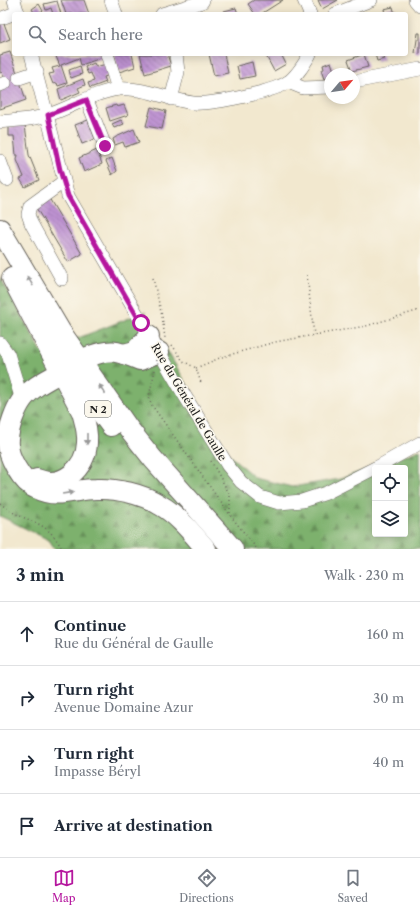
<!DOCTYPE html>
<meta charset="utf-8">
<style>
:root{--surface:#fff;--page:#f6f6f7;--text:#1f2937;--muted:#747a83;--line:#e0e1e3;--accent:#b5179e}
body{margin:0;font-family:"Libre Caslon Text",serif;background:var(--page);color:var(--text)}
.controls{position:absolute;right:12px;bottom:12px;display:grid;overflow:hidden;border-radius:4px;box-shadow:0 2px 10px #0003}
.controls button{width:36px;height:36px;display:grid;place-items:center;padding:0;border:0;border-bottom:1px solid var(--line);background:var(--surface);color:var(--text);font:20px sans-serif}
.compass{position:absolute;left:324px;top:68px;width:36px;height:36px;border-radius:50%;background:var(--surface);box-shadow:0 2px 10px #0003;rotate:61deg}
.stop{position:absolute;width:12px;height:12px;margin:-9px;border:3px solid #b5179e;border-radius:50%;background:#fff}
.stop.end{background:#b5179e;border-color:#fff;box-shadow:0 1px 4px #0008}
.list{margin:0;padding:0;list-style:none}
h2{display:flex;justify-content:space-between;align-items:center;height:52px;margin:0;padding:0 16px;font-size:17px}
h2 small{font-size:13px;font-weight:400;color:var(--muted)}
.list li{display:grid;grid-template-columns:26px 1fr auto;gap:12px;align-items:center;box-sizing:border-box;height:64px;padding:0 16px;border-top:1px solid var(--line)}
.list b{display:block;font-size:15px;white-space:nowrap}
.list p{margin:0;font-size:13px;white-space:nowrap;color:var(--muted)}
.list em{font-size:13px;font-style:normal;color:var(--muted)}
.icon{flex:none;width:22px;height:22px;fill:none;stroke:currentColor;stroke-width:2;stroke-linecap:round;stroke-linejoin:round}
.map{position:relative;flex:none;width:420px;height:549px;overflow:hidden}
.search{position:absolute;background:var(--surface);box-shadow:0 2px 10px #0003;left:12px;right:12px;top:12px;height:44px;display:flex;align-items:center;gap:10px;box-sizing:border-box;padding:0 14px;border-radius:4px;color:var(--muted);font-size:15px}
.sheet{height:308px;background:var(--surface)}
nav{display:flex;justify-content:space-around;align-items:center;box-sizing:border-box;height:56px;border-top:1px solid var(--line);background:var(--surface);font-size:11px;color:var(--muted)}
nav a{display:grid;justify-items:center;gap:2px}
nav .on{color:var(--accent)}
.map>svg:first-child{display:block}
.forest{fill:url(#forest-firs);stroke:#4c6644;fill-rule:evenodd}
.building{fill:url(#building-back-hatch)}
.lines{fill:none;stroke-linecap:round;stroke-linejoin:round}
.minor-casing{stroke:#67635b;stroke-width:14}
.highway-casing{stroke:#67635b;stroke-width:22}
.path{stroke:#67635b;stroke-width:1.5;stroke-dasharray:1 3;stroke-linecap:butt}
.minor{stroke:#fff;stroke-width:13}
.highway{stroke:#fff;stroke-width:20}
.path-bridge{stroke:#67635b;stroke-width:1.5;stroke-dasharray:1 3;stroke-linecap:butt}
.oneway{fill:#999}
.route{stroke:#b5179e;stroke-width:5}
.labels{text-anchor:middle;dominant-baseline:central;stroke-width:3;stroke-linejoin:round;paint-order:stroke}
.shield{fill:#fbf7ec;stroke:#5f5e5a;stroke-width:1}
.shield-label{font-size:10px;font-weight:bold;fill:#1c1c1c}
.street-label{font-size:11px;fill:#1c1c1c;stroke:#fbf7ec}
</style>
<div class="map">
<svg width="420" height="549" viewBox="0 0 420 549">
<defs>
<pattern id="forest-firs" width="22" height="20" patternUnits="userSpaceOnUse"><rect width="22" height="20" fill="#7db16d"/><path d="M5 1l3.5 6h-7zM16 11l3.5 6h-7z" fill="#668f59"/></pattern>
<pattern id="building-back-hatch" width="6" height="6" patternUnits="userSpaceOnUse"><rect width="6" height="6" fill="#bd92d1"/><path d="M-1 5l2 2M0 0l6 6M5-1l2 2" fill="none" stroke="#9976a9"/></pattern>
</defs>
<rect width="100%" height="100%" fill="#fbf7ec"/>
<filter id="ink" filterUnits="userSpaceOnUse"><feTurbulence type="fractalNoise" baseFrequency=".025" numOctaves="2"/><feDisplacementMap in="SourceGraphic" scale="8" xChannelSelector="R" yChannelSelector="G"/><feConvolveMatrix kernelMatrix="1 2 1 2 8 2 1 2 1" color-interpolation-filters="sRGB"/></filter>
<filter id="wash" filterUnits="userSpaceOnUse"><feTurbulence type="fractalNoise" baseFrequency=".012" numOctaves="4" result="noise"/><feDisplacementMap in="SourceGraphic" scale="16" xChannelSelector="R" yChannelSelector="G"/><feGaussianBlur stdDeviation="0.9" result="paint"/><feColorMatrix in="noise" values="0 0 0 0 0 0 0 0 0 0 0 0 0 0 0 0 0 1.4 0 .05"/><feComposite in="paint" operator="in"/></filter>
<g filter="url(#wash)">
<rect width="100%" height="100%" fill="#f2e8cf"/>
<path class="forest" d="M0 277 42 352 145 312 225 451 255 478 292 487 340 479 420 450V549H55L49 540 0 516ZM375 468H405V534H375Z"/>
<g id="blocks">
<g class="building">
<path d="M61 0H84L89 14H66Z"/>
<path d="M254 0H283L261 14H255L248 4Z"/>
<path d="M318 0H338L322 9Z"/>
<path d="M57 1 61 14H53L51 8 46 10 44 4Z"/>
<path d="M39 4 43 11 35 14 32 9Z"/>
<path d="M393 7 394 11 398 14H385L384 9Z"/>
<path d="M236 8 238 14H225L224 11Z"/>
<path d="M0 13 10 39 0 43Z"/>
<path d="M418 33H420V54L415 53Z"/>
<path d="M10 52 26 100 0 109V90L7 88 2 72 0 73V55Z"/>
<path d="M55 54H101L104 57 81 65 79 58 61 65 67 83 58 86 57 83 53 84 49 74 54 73 52 68 60 66Z"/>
<path d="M114 54H132L135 67 119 72Z"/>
<path d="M140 54H167L171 66 145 74Z"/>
<path d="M209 54H224L228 73 214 76Z"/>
<path d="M265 54H281L286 64 274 71Z"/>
<path d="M364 54 368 67 352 71 348 60Z"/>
<path d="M375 54H382L384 59 377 61Z"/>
<path d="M252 62 255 76 240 79 237 66Z"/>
<path d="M331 62 335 74H330V77L324 79 321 70 324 69 323 65Z"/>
<path d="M94 63 96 67 106 64 110 75 104 77 106 82 90 88 88 83 94 81 91 73 88 74 85 67Z"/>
<path d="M80 66 82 74 71 78 69 70Z"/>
<path d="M83 79 85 85 78 88 80 92 61 100 58 89Z"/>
<path d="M116 105 117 107 124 105 128 115 110 121 106 108Z"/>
<path d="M151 107 166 111 162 129 146 126Z"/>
<path d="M88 120 95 139 82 144 75 125Z"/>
<path d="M121 120 124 124 114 128 112 124Z"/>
<path d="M25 125 29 155 39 180 25 187 20 179 24 177 17 160 18 155H16L14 136H9V127Z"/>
<path d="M134 129 139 142 125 147 123 142 115 145 113 139 116 137Z"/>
<path d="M97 150 102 164 84 172 79 158Z"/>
<path d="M112 158 117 171 112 175 106 161Z"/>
<path d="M49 198 82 254 68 262 35 206Z"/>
</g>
</g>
</g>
<g filter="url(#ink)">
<use href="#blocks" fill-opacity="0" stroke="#67635b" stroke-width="1"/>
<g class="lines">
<defs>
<g id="minor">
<path d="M14 0 18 14"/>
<path d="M111 0 116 14"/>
<path d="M304 0 310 14"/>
<path d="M415 0 420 6"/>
<path d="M162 14 202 2 203 0"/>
<path d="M335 14 371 0"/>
<path d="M2 18 18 12"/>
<path d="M31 54 68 196 183 393 228 466 241 482 260 497 279 503 302 501 326 493 375 468"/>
<path d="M107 54 118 89"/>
<path d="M19 78 37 72"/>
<path d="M288 82 303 88 330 87"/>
<path d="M354 82 420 69"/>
<path d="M0 85 5 83"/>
<path d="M171 99 178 72 176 54"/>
<path d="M87 100 105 146"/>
<path d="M0 122C15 120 33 120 48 115 71 108 94 92 119 89 144 87 169 100 193 103 210 105 273 92 288 82 297 76 304 64 310 54"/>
<path d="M0 161 7 180"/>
<path d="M62 279 31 223 28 214 30 206 63 182"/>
<path d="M0 343 8 354 22 400"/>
<path d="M376 468 420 443"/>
</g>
<g id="highway">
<path d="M0 229 61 332 129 429 153 459 233 549"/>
<path d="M12 278 82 412C85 423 88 432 87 443 86 468 62 490 37 479"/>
<path d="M59 351 83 388 111 426"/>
<path d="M124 354 135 351 149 336"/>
<path d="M85 358C110 348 116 350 140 360L159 352"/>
<path d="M54 376C43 382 30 389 22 400 15 410 9 427 8 439 6 455 22 483 37 489 57 499 75 489 96 489 116 488 143 494 160 505 178 515 192 533 206 549"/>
</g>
</defs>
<use href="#minor" class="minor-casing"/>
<use href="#highway" class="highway-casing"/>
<g class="path">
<path d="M307 275 314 335"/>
<path d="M153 278 162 316 165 338"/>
<path d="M172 345 183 361 196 368 201 383"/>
<path d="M196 368 222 357 275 342 366 326 420 310"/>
<path d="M155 370 149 396 151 404 230 515 257 549"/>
<path d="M211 461 230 495V515"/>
<path d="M0 503C25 525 45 516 62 549"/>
</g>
<use href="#minor" class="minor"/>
<use href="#highway" class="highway"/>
<path class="path-bridge" d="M156 365 161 338"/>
</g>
<defs><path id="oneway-solid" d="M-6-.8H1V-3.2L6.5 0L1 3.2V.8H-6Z"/></defs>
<g class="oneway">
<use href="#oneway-solid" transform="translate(30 281) rotate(-122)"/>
<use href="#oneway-solid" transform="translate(102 389) rotate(-125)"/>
<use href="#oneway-solid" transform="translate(87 439) rotate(90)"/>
<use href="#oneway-solid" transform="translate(68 493) rotate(-9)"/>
</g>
</g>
<g class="lines" filter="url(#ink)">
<path class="route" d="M105 146 86 100 48 115 60 170 68 196 141 323"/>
</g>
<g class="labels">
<rect class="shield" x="85" y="401" width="26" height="16" rx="3"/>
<g class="shield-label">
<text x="98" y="409">N 2</text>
</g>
<g class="street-label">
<text transform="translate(189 402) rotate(59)">Rue du Général de Gaulle</text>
</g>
</g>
</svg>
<div class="controls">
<button><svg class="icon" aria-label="locate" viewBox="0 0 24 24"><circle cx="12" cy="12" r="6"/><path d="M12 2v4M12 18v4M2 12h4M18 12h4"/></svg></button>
<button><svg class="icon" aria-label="layers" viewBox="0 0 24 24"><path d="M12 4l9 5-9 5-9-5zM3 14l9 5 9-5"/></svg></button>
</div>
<svg class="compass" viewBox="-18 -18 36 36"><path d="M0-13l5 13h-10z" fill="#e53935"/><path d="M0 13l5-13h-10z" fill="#747a83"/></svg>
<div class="stop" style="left:141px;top:323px"></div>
<div class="stop end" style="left:105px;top:146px"></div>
<div class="search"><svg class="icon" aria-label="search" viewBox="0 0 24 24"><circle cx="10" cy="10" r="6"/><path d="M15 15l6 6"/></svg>Search here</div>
</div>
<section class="sheet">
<h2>3 min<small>Walk · 230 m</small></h2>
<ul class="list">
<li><svg class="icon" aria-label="ahead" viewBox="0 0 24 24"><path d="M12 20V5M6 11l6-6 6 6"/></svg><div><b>Continue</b><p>Rue du Général de Gaulle</p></div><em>160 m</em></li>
<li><svg class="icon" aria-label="right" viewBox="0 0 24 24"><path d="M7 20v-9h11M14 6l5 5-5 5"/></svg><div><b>Turn right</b><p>Avenue Domaine Azur</p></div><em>30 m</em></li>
<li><svg class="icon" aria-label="right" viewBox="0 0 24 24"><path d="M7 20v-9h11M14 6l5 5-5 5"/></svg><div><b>Turn right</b><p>Impasse Béryl</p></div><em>40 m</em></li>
<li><svg class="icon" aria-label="arrive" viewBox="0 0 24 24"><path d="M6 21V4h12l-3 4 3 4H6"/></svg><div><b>Arrive at destination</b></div></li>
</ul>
</section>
<nav>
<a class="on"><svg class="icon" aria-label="map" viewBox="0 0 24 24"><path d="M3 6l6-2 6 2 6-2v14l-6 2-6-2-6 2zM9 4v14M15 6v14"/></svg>Map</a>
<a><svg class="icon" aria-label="directions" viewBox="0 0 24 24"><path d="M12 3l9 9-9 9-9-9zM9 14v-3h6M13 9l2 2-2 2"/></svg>Directions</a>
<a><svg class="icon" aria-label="saved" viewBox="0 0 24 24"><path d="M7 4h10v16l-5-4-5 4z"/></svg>Saved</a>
</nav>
